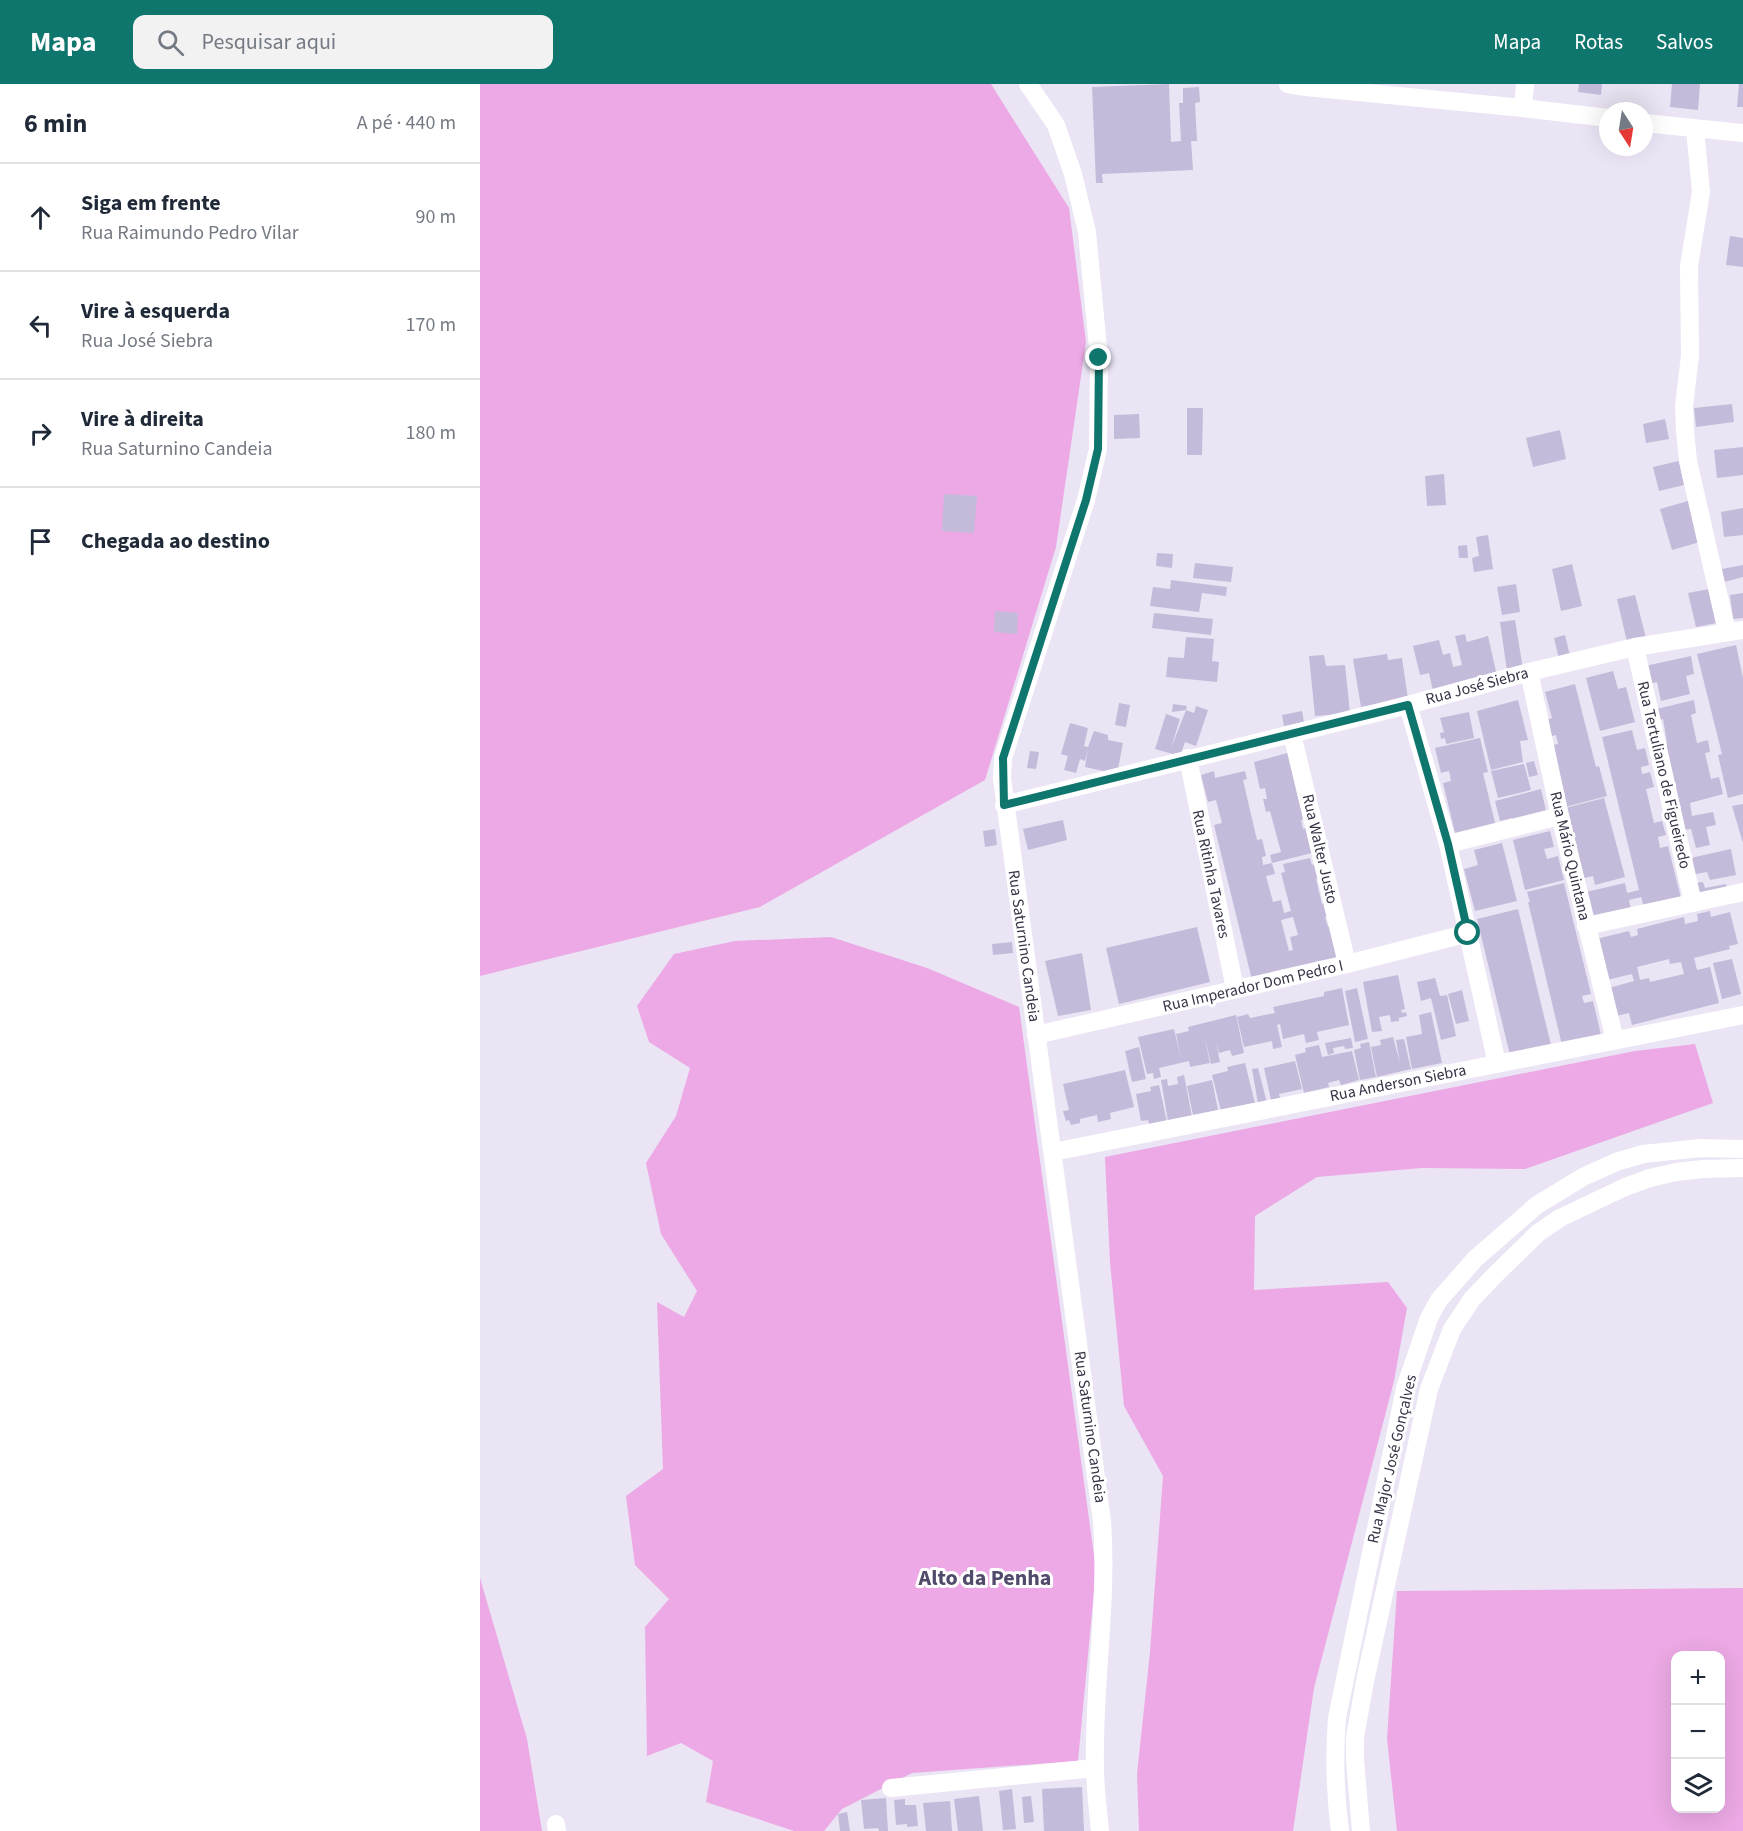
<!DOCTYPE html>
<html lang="pt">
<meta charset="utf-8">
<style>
:root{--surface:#fff;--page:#f2f2f3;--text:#1f2937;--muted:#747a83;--line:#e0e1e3;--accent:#0f766e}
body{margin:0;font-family:"Source Sans 3",sans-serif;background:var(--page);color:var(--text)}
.controls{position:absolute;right:18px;bottom:18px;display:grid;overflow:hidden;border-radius:12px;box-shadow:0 6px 24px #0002}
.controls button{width:54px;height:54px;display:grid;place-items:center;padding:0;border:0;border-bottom:2px solid var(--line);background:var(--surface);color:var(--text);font:30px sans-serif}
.compass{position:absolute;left:1119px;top:18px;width:54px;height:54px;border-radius:50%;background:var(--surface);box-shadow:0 6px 24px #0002;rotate:168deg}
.stop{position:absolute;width:18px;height:18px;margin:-14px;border:4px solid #0f766e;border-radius:50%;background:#fff}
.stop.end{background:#0f766e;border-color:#fff;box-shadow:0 2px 6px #0008}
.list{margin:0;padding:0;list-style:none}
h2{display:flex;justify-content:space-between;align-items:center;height:78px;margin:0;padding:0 24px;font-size:26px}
h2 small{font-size:20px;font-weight:400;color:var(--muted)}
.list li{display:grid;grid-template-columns:39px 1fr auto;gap:18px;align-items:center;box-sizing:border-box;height:108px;padding:0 24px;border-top:2px solid var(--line)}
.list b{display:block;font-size:22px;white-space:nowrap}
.list p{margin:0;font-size:20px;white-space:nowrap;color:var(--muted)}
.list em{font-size:20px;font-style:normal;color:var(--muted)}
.icon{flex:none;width:33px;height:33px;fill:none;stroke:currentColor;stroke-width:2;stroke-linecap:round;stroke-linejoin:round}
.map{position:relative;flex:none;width:1263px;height:1747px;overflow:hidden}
header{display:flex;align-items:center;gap:36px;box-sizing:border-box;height:84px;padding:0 30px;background:var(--accent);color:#fff}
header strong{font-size:28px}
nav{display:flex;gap:33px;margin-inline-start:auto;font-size:21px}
.search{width:420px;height:54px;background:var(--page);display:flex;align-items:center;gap:15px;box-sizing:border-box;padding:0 21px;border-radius:12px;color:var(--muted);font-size:22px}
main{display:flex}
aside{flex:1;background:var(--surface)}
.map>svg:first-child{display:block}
.green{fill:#eca9e5;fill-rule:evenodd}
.building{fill:#c3bbd9;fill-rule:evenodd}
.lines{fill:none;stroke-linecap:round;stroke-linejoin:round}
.minor{stroke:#fff;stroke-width:18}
.route{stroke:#0f766e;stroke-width:8}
.labels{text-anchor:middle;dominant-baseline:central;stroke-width:6;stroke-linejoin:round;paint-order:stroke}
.street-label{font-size:16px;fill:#383346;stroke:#fff}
.district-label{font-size:22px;font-weight:bold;fill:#524a6a;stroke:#fff}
</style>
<header>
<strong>Mapa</strong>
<div class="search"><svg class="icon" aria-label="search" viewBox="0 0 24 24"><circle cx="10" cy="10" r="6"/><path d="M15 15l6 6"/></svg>Pesquisar aqui</div>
<nav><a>Mapa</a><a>Rotas</a><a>Salvos</a></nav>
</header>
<main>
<aside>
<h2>6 min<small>A pé · 440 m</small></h2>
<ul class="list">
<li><svg class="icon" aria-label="ahead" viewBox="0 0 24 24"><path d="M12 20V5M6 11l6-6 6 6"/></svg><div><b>Siga em frente</b><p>Rua Raimundo Pedro Vilar</p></div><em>90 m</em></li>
<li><svg class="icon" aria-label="left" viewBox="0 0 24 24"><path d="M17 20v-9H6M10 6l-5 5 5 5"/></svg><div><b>Vire à esquerda</b><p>Rua José Siebra</p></div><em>170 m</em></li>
<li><svg class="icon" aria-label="right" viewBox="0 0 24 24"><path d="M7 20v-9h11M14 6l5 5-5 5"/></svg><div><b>Vire à direita</b><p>Rua Saturnino Candeia</p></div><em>180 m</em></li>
<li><svg class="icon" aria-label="arrive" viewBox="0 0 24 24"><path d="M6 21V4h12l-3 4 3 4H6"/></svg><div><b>Chegada ao destino</b></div></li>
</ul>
</aside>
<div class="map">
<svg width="1263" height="1747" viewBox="0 0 1263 1747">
<rect width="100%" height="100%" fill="#eae4f4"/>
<g class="green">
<path d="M0 0H511L589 124 606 258 576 463 505 696 280 823 0 892Z"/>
<path d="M351 853 447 884 539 923 616 1486 598 1677 432 1689 362 1725 344 1747H314L226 1718 233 1677 201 1659 167 1672 165 1543 189 1515 155 1481 146 1412 183 1385 177 1218 204 1233 217 1207 181 1150 166 1079 196 1032 210 984 169 958 157 922 194 870 255 857Z"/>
<path d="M1215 960 1233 1019 1045 1085 942 1084 837 1093 775 1132 774 1206 908 1198 927 1224 914 1297 834 1604 813 1747H659L657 1690 670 1568 683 1392 644 1322 630 1178 625 1073 1155 967Z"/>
<path d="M0 1494 47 1655 62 1747H0Z"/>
<path d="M1263 1504V1747H917L907 1655 917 1507ZM1196 1572H1240V1724H1196Z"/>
</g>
<g class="building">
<path d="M689 0 691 58 701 57 699 19H703V4L719 3 720 18 715 19 717 57H711L713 86 622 90 623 99H616L612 3Z"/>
<path d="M1099 0H1122L1121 11 1098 8Z"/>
<path d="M1192 0H1220L1218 26 1190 23Z"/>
<path d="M1259 0H1263V23H1257Z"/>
<path d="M1250 152 1263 154V183L1246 181Z"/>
<path d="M1252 320 1254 338 1216 343 1214 324Z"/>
<path d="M707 324H723L722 371H707Z"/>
<path d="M659 330 660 354 634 355V331Z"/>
<path d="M1185 335 1189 355 1166 359 1163 340Z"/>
<path d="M1080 346 1086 375 1053 383 1046 354Z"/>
<path d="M1263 363V391L1237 394 1234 366Z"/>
<path d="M1199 377 1204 401 1179 407 1173 383Z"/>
<path d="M964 390 966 421 947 422 945 392Z"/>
<path d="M464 410 497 412 494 449 462 447Z"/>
<path d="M1208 417 1220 458 1192 466 1180 425Z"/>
<path d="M1263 424V451L1244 453 1241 428Z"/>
<path d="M1008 451 1013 485 994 488 992 474 999 472 996 453Z"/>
<path d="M987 461 988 474H979L978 462Z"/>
<path d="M677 469 693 470 692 484 676 482Z"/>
<path d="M715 479 753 483 751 498 713 494Z"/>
<path d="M1092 480 1102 522 1081 527 1072 485Z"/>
<path d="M1263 481V493L1244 498 1242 485Z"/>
<path d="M691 496 747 503 746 512 722 509 719 528 670 522 673 503 690 505Z"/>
<path d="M1036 500 1040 528 1022 531 1017 503Z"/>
<path d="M1229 505 1237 539 1216 543 1208 509Z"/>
<path d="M1263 509V534L1253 535 1250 511Z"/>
<path d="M1155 511 1166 554 1147 558 1137 515Z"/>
<path d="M515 527 538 529 537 550 514 548Z"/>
<path d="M674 529 733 535 731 551 672 544Z"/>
<path d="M1035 536 1043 585 1027 587 1020 538Z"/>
<path d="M985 550 987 558 1008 552 1017 592 953 607 949 589 940 591 933 562 959 556 963 571 970 569 973 583 982 581 975 552Z"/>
<path d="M1085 551 1090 572 1079 575 1074 554Z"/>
<path d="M706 553 734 555 732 577 739 578 737 598 686 593 688 573 704 574Z"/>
<path d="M1256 561 1263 594V710L1248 714 1238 671 1242 670 1217 570Z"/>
<path d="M907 570 908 576 922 574 928 615 881 623 873 575Z"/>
<path d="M844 571 846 582 865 581 870 629 835 632 829 572Z"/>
<path d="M1211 572 1214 590 1206 592 1210 610 1181 617 1177 598 1169 600 1165 582Z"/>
<path d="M1133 587 1138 605 1146 603 1155 638 1120 647 1106 594Z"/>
<path d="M1095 600 1116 683 1119 682 1127 712 1085 723 1069 662 1078 660 1076 651 1068 653 1064 637 1072 634 1065 608Z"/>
<path d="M1038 616 1048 656 1040 657 1043 678 1011 686 997 627Z"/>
<path d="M1214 616 1216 629 1211 631 1217 659 1228 656 1230 668 1225 669 1231 695 1239 693 1243 710 1210 719 1212 732 1233 728 1236 741 1226 743 1230 761 1216 764 1211 745 1204 746 1184 659H1187L1183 635 1176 637 1172 626Z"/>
<path d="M639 619 650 621 646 643 635 641Z"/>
<path d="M693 620 707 622 706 626 714 629 716 622 728 626 716 662 705 658 700 672 675 665 686 630 700 635 691 664 706 626 692 628Z"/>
<path d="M822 627 824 638 804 642 802 631Z"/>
<path d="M989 628 994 654 966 660 965 654 961 655 960 649 964 648 960 634Z"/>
<path d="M590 639 608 644 604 662 608 663 614 647 628 651V656L643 659 637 690 605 683 608 665 605 677 600 675 596 689 584 686 588 672 581 670Z"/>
<path d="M1152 646 1157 666 1165 664 1169 681 1161 683 1162 690 1170 688 1174 703 1166 705 1174 739 1182 737 1186 751 1178 753 1180 764 1188 762 1201 814 1164 823 1161 813 1149 816 1151 826 1113 836 1106 808 1145 799 1147 809 1159 806 1122 653Z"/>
<path d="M1000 654 1008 688 1003 689 1016 743 976 753 963 699 971 697 969 687 961 689 955 664Z"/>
<path d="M550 667 559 668 556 685 547 684Z"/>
<path d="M811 668 827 734 821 736 823 745 830 743 836 768 792 779 790 771 801 768 790 727 786 728 783 715H787L785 704 780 705 774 678Z"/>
<path d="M1054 677 1058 691 1049 693 1046 679Z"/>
<path d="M1044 680 1051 706 1018 714 1011 687Z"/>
<path d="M734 687 735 694 765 687 767 695 763 696 777 756 782 755 786 772 782 773 783 781 792 779 795 790 786 792 793 818 801 816 804 829 811 827 801 789 805 788 803 780 830 774 832 781 838 779 842 793 836 795 842 820 848 818 852 831 845 833 848 843 853 842 861 875 772 896 734 741 742 739 736 716 728 718 721 691ZM813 833 818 851 810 853 813 866 809 867 801 836Z"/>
<path d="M1061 705 1067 731 1034 740 1032 734 1020 737 1015 717Z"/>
<path d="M1124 714 1145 793 1115 801 1113 792 1104 794 1085 724Z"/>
<path d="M1263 720V759L1252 722Z"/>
<path d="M583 736 587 756 548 766 543 745Z"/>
<path d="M515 745 517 761 505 763 503 747Z"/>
<path d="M1070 747 1074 763 1064 765 1067 775 1078 772 1084 796 1045 806 1033 756Z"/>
<path d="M1022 759 1037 817 995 827 984 785 998 781 994 766Z"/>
<path d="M1251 765 1256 791 1230 796 1227 788 1210 791 1206 775Z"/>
<path d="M1223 798 1225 804 1246 800 1248 809 1215 814 1212 799Z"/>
<path d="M1084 799 1111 910 1102 912 1104 919 1113 917 1121 951 1082 961 1048 818H1050L1047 808Z"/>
<path d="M1038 825 1071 961 1030 971 997 835Z"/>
<path d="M1230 827 1231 833 1250 828 1258 860 1249 862 1250 865 1214 874 1217 886 1230 883 1239 919 1152 941 1149 929 1136 932 1129 904 1154 897 1152 890 1127 896 1116 855 1149 847 1151 853 1158 851 1157 845 1204 833 1205 840 1218 837 1217 830ZM1189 875 1190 880 1201 878 1204 890 1170 898 1169 894 1160 896 1157 883Z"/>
<path d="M717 843 730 898 639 920 626 864Z"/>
<path d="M532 858 533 869 513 871 512 860Z"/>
<path d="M602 869 611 926 578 932 565 877Z"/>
<path d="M1252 875 1261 910 1242 915 1233 879Z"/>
<path d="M918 891 925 925 921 926 922 929 926 928 927 932 919 934V937L911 938 910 931 899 933 902 947 892 948 883 898Z"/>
<path d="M955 894 960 912 967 911 976 952 961 956 951 914 941 917 937 898Z"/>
<path d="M862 904 869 941 837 948 839 956 826 959 824 950 803 955 800 940 797 941 802 963 793 965 792 957 764 963 757 933 768 930 770 934 795 929 793 923 844 912V908Z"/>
<path d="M877 904 888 955 875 958 865 907Z"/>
<path d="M982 906 989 937 976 940 968 910Z"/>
<path d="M951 928 962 979 932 985 926 953 942 950 939 931Z"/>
<path d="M756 931 764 969 752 972 750 966 739 969 736 958 740 978 731 980 724 950 730 979 710 983 709 977 679 984 681 993 674 995 673 989 667 990 658 953 694 945 701 975 696 950 709 947 708 943Z"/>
<path d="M913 953 920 979 916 956 924 955 931 985 897 993 891 963 901 961 900 956Z"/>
<path d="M871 954 873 964 865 965 864 962 853 964 854 969 848 971 845 959Z"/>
<path d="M889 958 896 993 880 996 874 966 881 964 880 960Z"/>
<path d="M839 961 842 973 872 967 879 996 861 1001 859 996 848 999 849 1003 824 1009 815 971 826 968 825 964Z"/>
<path d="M659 963 666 995 652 998 645 967Z"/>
<path d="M815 977 822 1005 799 1010 800 1014 791 1016 784 984Z"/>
<path d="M765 979 775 1019 741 1027 732 991 748 987 747 983Z"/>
<path d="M778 984 787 1019 778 1020 772 985Z"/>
<path d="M645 986 654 1023 630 1029 631 1035 618 1038 617 1031 600 1035V1039L591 1041 589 1036 586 1037 583 1027 589 1026 583 1000Z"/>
<path d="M704 991 712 1033 688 1037 681 996 687 995 688 1002 698 1000 697 993Z"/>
<path d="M732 996 738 1026 713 1031 707 1002Z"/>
<path d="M679 1001 687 1038 670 1042 668 1036 661 1037 656 1010 671 1007 670 1003Z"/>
<path d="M602 1703 604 1747H564L562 1705Z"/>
<path d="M532 1705 536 1745 523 1746 519 1707Z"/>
<path d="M499 1712 503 1747H478L474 1715Z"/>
<path d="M551 1712 554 1738 544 1739 542 1713Z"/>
<path d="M406 1714 408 1747H399L398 1744 384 1745 381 1716Z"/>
<path d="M425 1715V1721H436L438 1742 427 1743V1740L416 1741 414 1716Z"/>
<path d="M470 1717 472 1747H446L443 1719Z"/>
<path d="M367 1728 370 1747H360L358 1730Z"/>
</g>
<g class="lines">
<g class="minor">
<path d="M548 0 576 41 593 90 607 148 619 274 618 365 606 416 523 674 522 694 622 1438C628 1520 613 1601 615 1683 615 1704 618 1726 620 1747"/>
<path d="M808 0 826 3 1043 24 1128 34"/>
<path d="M1043 24 1045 0"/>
<path d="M1164 39 1263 49"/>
<path d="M1215 45 1221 108 1209 182 1210 272 1204 322 1205 347 1208 377 1247 548"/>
<path d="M1155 563 1213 819"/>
<path d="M1049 588 1080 732 1135 956"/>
<path d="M928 621 968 760 1017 980"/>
<path d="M812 650 867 880"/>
<path d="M708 674 755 905"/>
<path d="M524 721 928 621 1049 588 1155 563 1263 546"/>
<path d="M968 760 1080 732"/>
<path d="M1106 842 1263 808"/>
<path d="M556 951 867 880 989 849"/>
<path d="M573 1068 1263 931"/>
<path d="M411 1704 615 1684"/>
<path d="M76 1740 77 1747"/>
<path d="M860 1747C855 1709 854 1673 857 1634L925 1304 949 1234 959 1216 995 1175 1057 1121 1103 1093 1136 1078 1163 1070 1221 1064 1263 1065"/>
<path d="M881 1747 875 1676V1653L885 1597 949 1305 972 1245 992 1215 1015 1191 1058 1149 1080 1134 1145 1103 1170 1094 1196 1088 1223 1085 1263 1084"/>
</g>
</g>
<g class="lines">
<path class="route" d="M619 274 618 365 606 416 523 674 524 721 928 621 968 760 988 849"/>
</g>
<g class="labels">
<g class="street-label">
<text transform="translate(997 602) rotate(-15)">Rua José Siebra</text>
<text transform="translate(1184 691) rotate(77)">Rua Tertuliano de Figueiredo</text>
<text transform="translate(840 765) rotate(77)">Rua Walter Justo</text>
<text transform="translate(1090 772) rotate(77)">Rua Mário Quintana</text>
<text transform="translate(731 790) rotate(78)">Rua Ritinha Tavares</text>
<text transform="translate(544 862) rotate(82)">Rua Saturnino Candeia</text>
<text transform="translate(773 902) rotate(-13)">Rua Imperador Dom Pedro I</text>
<text transform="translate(918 999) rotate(-11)">Rua Anderson Siebra</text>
<text transform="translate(610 1343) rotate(82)">Rua Saturnino Candeia</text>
<text transform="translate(912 1375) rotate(-77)">Rua Major José Gonçalves</text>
</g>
<g class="district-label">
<text x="505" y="1494">Alto da Penha</text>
</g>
</g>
</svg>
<div class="controls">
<button>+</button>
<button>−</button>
<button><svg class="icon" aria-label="layers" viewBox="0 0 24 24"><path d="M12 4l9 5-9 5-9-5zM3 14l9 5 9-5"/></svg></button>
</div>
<svg class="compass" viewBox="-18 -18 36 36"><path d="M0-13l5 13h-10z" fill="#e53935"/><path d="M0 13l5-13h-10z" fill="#747a83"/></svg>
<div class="stop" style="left:988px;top:849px"></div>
<div class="stop end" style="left:619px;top:274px"></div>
</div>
</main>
